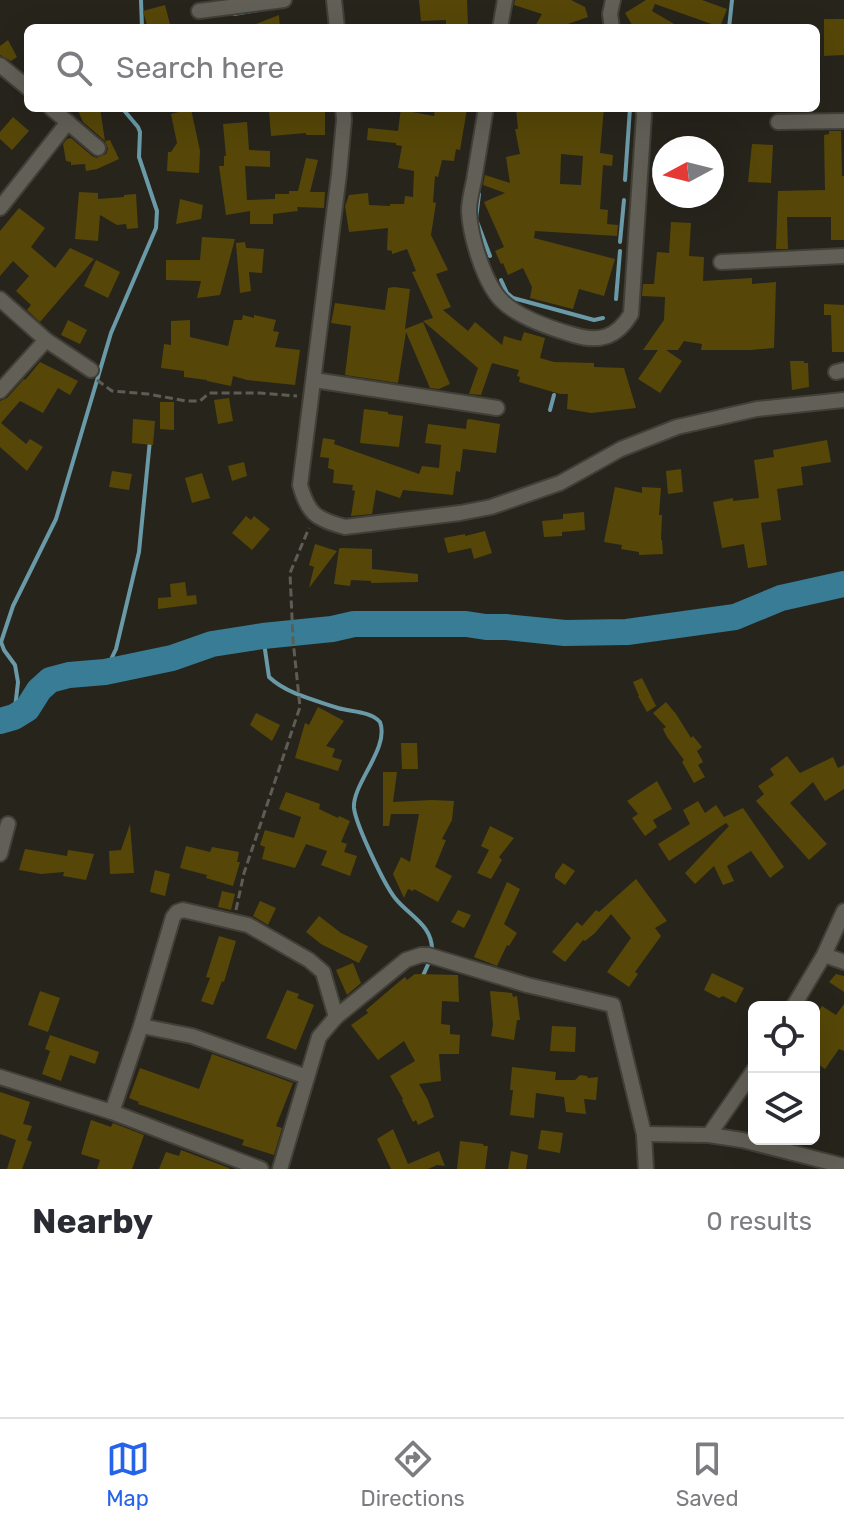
<!DOCTYPE html>
<style>
:root{--surface:#fff;--page:#f2f2f3;--text:#2b2b33;--muted:#7c7c81;--line:#e1e1e2;--accent:#2563eb}
body{margin:0;font-family:Rubik,sans-serif;background:var(--page);color:var(--text)}
.controls{position:absolute;right:24px;bottom:24px;display:grid;overflow:hidden;border-radius:12px;box-shadow:0 8px 32px #0002}
.controls button{width:72px;height:72px;display:grid;place-items:center;padding:0;border:0;border-bottom:2px solid var(--line);background:var(--surface);color:var(--text);font:40px sans-serif}
.compass{position:absolute;left:652px;top:136px;width:72px;height:72px;border-radius:50%;background:var(--surface);box-shadow:0 8px 32px #0002;rotate:263deg}
.list{margin:0;padding:0;list-style:none}
h2{display:flex;justify-content:space-between;align-items:center;height:104px;margin:0;padding:0 32px;font-size:34px}
h2 small{font-size:26px;font-weight:400;color:var(--muted)}
.icon{flex:none;width:44px;height:44px;fill:none;stroke:currentColor;stroke-width:2;stroke-linecap:round;stroke-linejoin:round}
.map{position:relative;flex:none;width:844px;height:1169px;overflow:hidden}
.search{position:absolute;background:var(--surface);box-shadow:0 8px 32px #0002;left:24px;right:24px;top:24px;height:88px;display:flex;align-items:center;gap:20px;box-sizing:border-box;padding:0 28px;border-radius:12px;color:var(--muted);font-size:30px}
.sheet{height:248px;background:var(--surface)}
nav{display:flex;justify-content:space-around;align-items:center;box-sizing:border-box;height:112px;border-top:2px solid var(--line);background:var(--surface);font-size:22px;color:var(--muted)}
nav a{display:grid;justify-items:center;gap:4px}
nav .on{color:var(--accent)}
.map>svg:first-child{display:block}
.lines{fill:none;stroke-linecap:round;stroke-linejoin:round}
.stream{stroke:#6a9aa8;stroke-width:4}
.river{stroke:#387d95;stroke-width:26}
.building{fill:#564708;fill-rule:evenodd}
.minor-casing{stroke:#413f38;stroke-width:18}
.path{stroke:#5e5c54;stroke-width:3;stroke-dasharray:8 4;stroke-linecap:butt}
.minor{stroke:#626056;stroke-width:14}
</style>
<div class="map">
<svg width="844" height="1169" viewBox="0 0 844 1169">
<rect width="100%" height="100%" fill="#27241c"/>
<g class="lines">
<g class="stream">
<path d="M141 0 142 28"/>
<path d="M234 14 258 10"/>
<path d="M729 28 732 0"/>
<path d="M625 180 630 108"/>
<path d="M479 194 476 219 490 256"/>
<path d="M620 242 624 200"/>
<path d="M501 280 507 293 513 298 594 320 603 318"/>
<path d="M616 299 620 251"/>
<path d="M550 410 554 395"/>
<path d="M263 636 269 677C287 694 315 700 338 708 352 712 370 711 380 722 390 748 352 784 354 808 356 825 384 884 395 898 409 916 433 925 432 951"/>
<path d="M105 672 116 649 139 552 150 440"/>
<path d="M14 717 18 682 15 665 4 650 1 642 13 606 56 519 111 333 156 228 157 211 139 157 140 132 138 127 122 108"/>
<path d="M422 978 430 960"/>
</g>
<path class="river" d="M0 721 14 717 27 709 39 690 50 680 69 675 105 672 172 658 212 644 263 636 332 629 354 624H466L486 627H506L565 633 627 632 735 617 781 598 844 584"/>
</g>
<g class="building">
<path d="M419 0H467L468 25 446 26V20L421 21Z"/>
<path d="M515 0H571L585 7 588 17 568 24 570 28H534L542 14 514 5Z"/>
<path d="M646 0H702L727 9 720 27 655 4 652 11 681 28H634L625 13Z"/>
<path d="M165 5 171 28H148L143 11Z"/>
<path d="M279 15 280 28H248V27Z"/>
<path d="M824 19H844V55L824 56Z"/>
<path d="M8 40 17 57 11 61 0 55V46Z"/>
<path d="M77 108H100L105 141 83 122Z"/>
<path d="M290 108 325 109V135H306V133L271 136 269 110Z"/>
<path d="M401 108H413L412 112 434 116 435 108 467 109 460 150 456 149 454 161 442 160 438 177 435 176 433 202 436 203 431 235 448 270 436 274 451 307 443 310 468 331 475 322 502 345 504 336 521 341 524 332 545 338 540 358 554 362 594 363V367L624 368 636 408 591 413 567 409 568 394H560L519 382 520 377 517 376 519 370 492 363 481 395 469 394 478 368 423 321 433 318 412 272 416 271 407 249 392 254V251L387 250 388 228 349 232 345 206 349 195 368 193 369 205 390 206V204H404L405 196 413 197 414 171 398 168 402 146 396 145V143L367 140 368 128 398 131Z"/>
<path d="M516 108H604L600 153 613 155 612 166 603 165 600 209 608 210 607 224 618 225 617 236 535 231 534 238 615 259 604 296 579 289 573 309 530 298 532 287 523 268 508 275 503 263 501 264 495 251 504 247 484 202 505 193 483 185 485 175 510 183 506 157 520 154 515 129H518ZM561 154 583 156 581 185 560 184Z"/>
<path d="M191 109 200 151 199 173 167 171 168 152H171L177 143 171 114Z"/>
<path d="M13 117 29 131 12 150 0 139V132Z"/>
<path d="M247 122 249 150 270 151V167L245 166 247 200 275 199V194H289V191H298L306 158 318 160 310 192H325L324 208 297 207 298 211 273 214V224H250V211L226 215 219 166H224V156H226L223 124Z"/>
<path d="M829 131H841L842 176H844V240H831V217H787L788 249H776L778 191 825 190 824 135 829 134Z"/>
<path d="M71 138 92 156 97 158 106 154 108 149 105 141 110 140 119 159 97 169 86 171 85 164 71 165V162L66 161 63 144 67 139Z"/>
<path d="M752 144 773 145 771 183 748 182Z"/>
<path d="M79 192 98 193V199L124 197V195L136 194 138 228 127 229 126 224 117 225 100 215 98 241 75 239Z"/>
<path d="M180 199 203 205 201 219 176 224Z"/>
<path d="M19 208 45 228 31 247 55 268 70 248 94 259 40 322 27 310 31 305 16 291 29 276 13 261 0 276V231Z"/>
<path d="M671 222 691 223 689 256 704 257 703 281 752 278V284L776 282 774 348 751 350H701L702 344 684 341 678 350H666L682 361 660 393 638 379 658 350H643L664 320 665 297 642 296 643 284H654L657 252 669 253Z"/>
<path d="M202 237 235 239 220 295 197 298 201 281 166 280V260H200Z"/>
<path d="M245 242 246 248 264 249 262 273 249 272 251 291 240 293 236 243Z"/>
<path d="M96 260 120 272 108 298 84 286Z"/>
<path d="M394 287 410 289 405 329 423 322 450 384 439 389 430 388 406 332 398 383 345 375 351 326 331 323 335 303 385 310 388 288Z"/>
<path d="M824 304 844 305V352H832L831 315H824Z"/>
<path d="M243 315 254 318V315L276 320 273 331 279 332 275 347 300 350 295 385 247 380 233 376 231 386 207 381V380L184 377V371L161 368 164 344 171 345V321L190 320V337L228 346 234 320H242Z"/>
<path d="M68 320 87 330 80 344 61 335Z"/>
<path d="M790 361H804V363H808L809 387 792 390Z"/>
<path d="M40 362 78 381 70 395 58 388 43 413 20 401 1 423 26 444 30 439 43 447 27 471 0 447V401L7 398 24 379 25 380Z"/>
<path d="M229 398 233 421 218 424 214 400Z"/>
<path d="M160 402H174V430L160 429Z"/>
<path d="M364 409 388 412V414L403 416 399 447 360 443Z"/>
<path d="M133 419 155 421 153 445 132 443Z"/>
<path d="M469 419 500 424 496 453 463 449 460 472 456 471 453 495 403 490 400 498 376 490 372 514 351 516 355 491 352 490 353 485 333 483 334 470 328 468 329 458 320 457 323 438 335 440 334 444 419 474 422 466 439 468 441 445 425 443 428 424 466 429 467 420Z"/>
<path d="M827 440 831 462 801 467 803 485 777 489 781 520 761 523 767 565 748 568 744 544 722 548 713 502 733 498V501L759 498 754 460 774 457 773 450Z"/>
<path d="M244 462 247 476 232 481 228 466Z"/>
<path d="M681 469 683 492 668 494 666 471Z"/>
<path d="M112 471 132 474 129 490 109 487Z"/>
<path d="M202 473 210 498 192 503 185 478Z"/>
<path d="M615 487 642 493V487L661 488 659 515H662L661 540H662L663 554 639 555V552L621 549 622 545 604 542Z"/>
<path d="M584 512 585 530 562 532V536L544 537 542 521 563 519V514Z"/>
<path d="M246 516 251 520 254 516 270 529 252 550 232 533Z"/>
<path d="M485 531 492 553 474 559 471 548 448 553 444 538 465 534V536Z"/>
<path d="M315 544 337 551 309 588 314 567 309 565Z"/>
<path d="M341 548 372 549V569L418 574V582L371 583V581L351 580 350 586 334 584 339 549Z"/>
<path d="M185 582 187 596 196 595 197 604 158 609V598L171 597 170 584Z"/>
<path d="M642 678 656 706 647 712 638 696H639L633 682Z"/>
<path d="M666 702 676 714 691 738 693 736 702 747 697 751 703 762 698 765 705 777 694 783 682 762 684 760 667 737 663 729 666 727 653 713Z"/>
<path d="M318 707 344 721 326 746 335 749 332 757 342 760 338 771 295 758 305 723 309 725Z"/>
<path d="M256 713 280 725 272 741 250 725Z"/>
<path d="M401 743H417L418 769H402Z"/>
<path d="M787 756 800 773 833 757 838 768 844 765V789L825 801 813 782 790 803 827 844 809 860 756 801 764 794 758 786 774 775 770 769Z"/>
<path d="M383 772H397L393 802 432 800 454 801 452 820 442 839 446 840 435 867 452 876 438 902 414 889 413 891 408 889 404 898 393 874 401 857 410 862 419 814H391L389 826H383Z"/>
<path d="M657 781 672 809 653 820 657 827 645 836 632 818 638 814 627 801Z"/>
<path d="M286 792 320 804 319 809 338 818 339 816 350 821 341 842 347 844 344 852 357 856 350 876 321 865 327 851 306 844 295 868 262 859 265 847 260 845 265 830 294 838 301 817 279 809Z"/>
<path d="M698 801 705 813 716 805 724 817 743 808 784 867 770 878 751 851 727 866 734 881 723 885 714 866 695 884 685 873 729 826 726 823 669 861 658 844 690 824 683 810Z"/>
<path d="M130 824 134 873 110 874 109 851 121 850Z"/>
<path d="M490 826 514 838 499 857 502 860 491 879 477 873 489 850 481 846Z"/>
<path d="M186 846 210 852 212 847 239 852 237 862H240L233 886 206 878 207 875 180 868Z"/>
<path d="M25 849 67 856 68 850 94 854 86 880 63 876 64 872 41 874 19 870Z"/>
<path d="M563 863 575 871 565 885 555 878V874Z"/>
<path d="M155 870 170 874 165 896 150 892Z"/>
<path d="M636 879 667 921 655 928 661 936 635 972 638 974 629 987 607 972 631 938 611 914 595 933 585 941 583 940 565 962 552 952 577 922 582 926 596 910 599 912Z"/>
<path d="M507 882 520 889 504 924 517 933 509 946 507 945 497 966 474 957Z"/>
<path d="M222 891 235 894 231 910 218 907Z"/>
<path d="M260 901 276 908 268 925 253 916Z"/>
<path d="M458 910 471 915 464 928 451 922Z"/>
<path d="M319 916 341 933 368 946 359 963 321 944 306 932Z"/>
<path d="M219 936 236 941 224 982 222 981 213 1005 201 1001 210 978 206 977Z"/>
<path d="M353 963 361 983 347 995 336 970Z"/>
<path d="M712 973 744 988 736 1003 723 996 719 998 704 990Z"/>
<path d="M415 974 458 975 459 1002 442 1001 441 1024 450 1025V1034L460 1035 459 1054H439L441 1081 419 1084 428 1100 434 1117 418 1125 416 1120 413 1122 402 1100 403 1099 390 1076 415 1061 404 1041 378 1060 351 1025 368 1013 366 1010 394 986 405 977 407 980Z"/>
<path d="M836 974 844 976V992L829 982Z"/>
<path d="M287 990 299 994 297 998 314 1005 296 1050 266 1038Z"/>
<path d="M40 991 60 998 48 1032 28 1025Z"/>
<path d="M490 991 512 993 513 997 517 996 520 1020H517L514 1040 491 1036 493 1025Z"/>
<path d="M844 1004V1051L839 1049 825 1069 814 1061V1018L822 1006 836 1015Z"/>
<path d="M552 1026 576 1027 575 1052 550 1051Z"/>
<path d="M50 1035 99 1052 95 1064 70 1055 61 1081 42 1074 50 1051 45 1049Z"/>
<path d="M212 1054 293 1083 276 1126 282 1128 274 1155 242 1145 244 1140 138 1104 139 1102 129 1098 140 1068 199 1089Z"/>
<path d="M512 1067 556 1072 555 1080H575L580 1075 587 1076 588 1078 598 1077 596 1100 584 1099 586 1114 566 1112 564 1097 536 1093 534 1118 510 1115 513 1090H510Z"/>
<path d="M0 1092 30 1102 23 1124 32 1126 27 1140 32 1142 22 1169H7L16 1140 0 1134Z"/>
<path d="M91 1120 111 1127 113 1123 144 1135 132 1169H97L100 1160 81 1154Z"/>
<path d="M393 1129 408 1164 439 1151 445 1166 437 1165 428 1169H391L377 1139Z"/>
<path d="M541 1130 563 1133 560 1153 538 1149Z"/>
<path d="M460 1141 483 1144 484 1146H488L485 1169H457Z"/>
<path d="M181 1150 229 1168V1169H159L166 1152 179 1156Z"/>
<path d="M511 1151 528 1155 526 1169H508Z"/>
</g>
<g class="lines">
<defs>
<g id="minor">
<path d="M334 0 337 28"/>
<path d="M199 11 284 0"/>
<path d="M500 28 505 0"/>
<path d="M612 28 610 14 613 0"/>
<path d="M0 65 28 88"/>
<path d="M51 108 98 148"/>
<path d="M343 108 344 120 339 174 300 485C308 514 316 519 345 527L460 513 491 507 560 483 621 449 677 427 757 409 844 400"/>
<path d="M486 108C482 132 478 156 474 180 472 190 469 201 469 211 470 236 484 283 502 301 518 317 553 329 574 335 600 343 617 337 631 314L644 115 643 108"/>
<path d="M778 122 844 121"/>
<path d="M0 208 68 122"/>
<path d="M721 262 844 256"/>
<path d="M0 299 46 340 91 370"/>
<path d="M836 372 844 370"/>
<path d="M314 380 497 408"/>
<path d="M0 391 46 340"/>
<path d="M0 854 8 824"/>
<path d="M824 955 844 962"/>
<path d="M793 1007 824 955 844 911"/>
<path d="M141 1026 192 1036 307 1077"/>
<path d="M0 1077 112 1112 261 1169"/>
<path d="M112 1112 141 1026 173 917 177 912 183 910 248 925 309 960 323 972 336 1017"/>
<path d="M644 1134 709 1135 742 1140 844 1166"/>
<path d="M709 1135 754 1070"/>
<path d="M280 1169 319 1037 336 1017 406 960 421 955H428L527 985 613 1005 644 1134 646 1169"/>
</g>
</defs>
<use href="#minor" class="minor-casing"/>
<g class="path">
<path d="M97 380 112 391 148 394 186 401H200L209 393H260L297 396"/>
<path d="M236 910 244 873 300 707 293 640 290 573 309 528"/>
</g>
<use href="#minor" class="minor"/>
</g>
</svg>
<div class="controls">
<button><svg class="icon" aria-label="locate" viewBox="0 0 24 24"><circle cx="12" cy="12" r="6"/><path d="M12 2v4M12 18v4M2 12h4M18 12h4"/></svg></button>
<button><svg class="icon" aria-label="layers" viewBox="0 0 24 24"><path d="M12 4l9 5-9 5-9-5zM3 14l9 5 9-5"/></svg></button>
</div>
<svg class="compass" viewBox="-18 -18 36 36"><path d="M0-13l5 13h-10z" fill="#e53935"/><path d="M0 13l5-13h-10z" fill="#7c7c81"/></svg>
<div class="search"><svg class="icon" aria-label="search" viewBox="0 0 24 24"><circle cx="10" cy="10" r="6"/><path d="M15 15l6 6"/></svg>Search here</div>
</div>
<section class="sheet">
<h2>Nearby<small>0 results</small></h2>
<ul class="list">
</ul>
</section>
<nav>
<a class="on"><svg class="icon" aria-label="map" viewBox="0 0 24 24"><path d="M3 6l6-2 6 2 6-2v14l-6 2-6-2-6 2zM9 4v14M15 6v14"/></svg>Map</a>
<a><svg class="icon" aria-label="directions" viewBox="0 0 24 24"><path d="M12 3l9 9-9 9-9-9zM9 14v-3h6M13 9l2 2-2 2"/></svg>Directions</a>
<a><svg class="icon" aria-label="saved" viewBox="0 0 24 24"><path d="M7 4h10v16l-5-4-5 4z"/></svg>Saved</a>
</nav>
